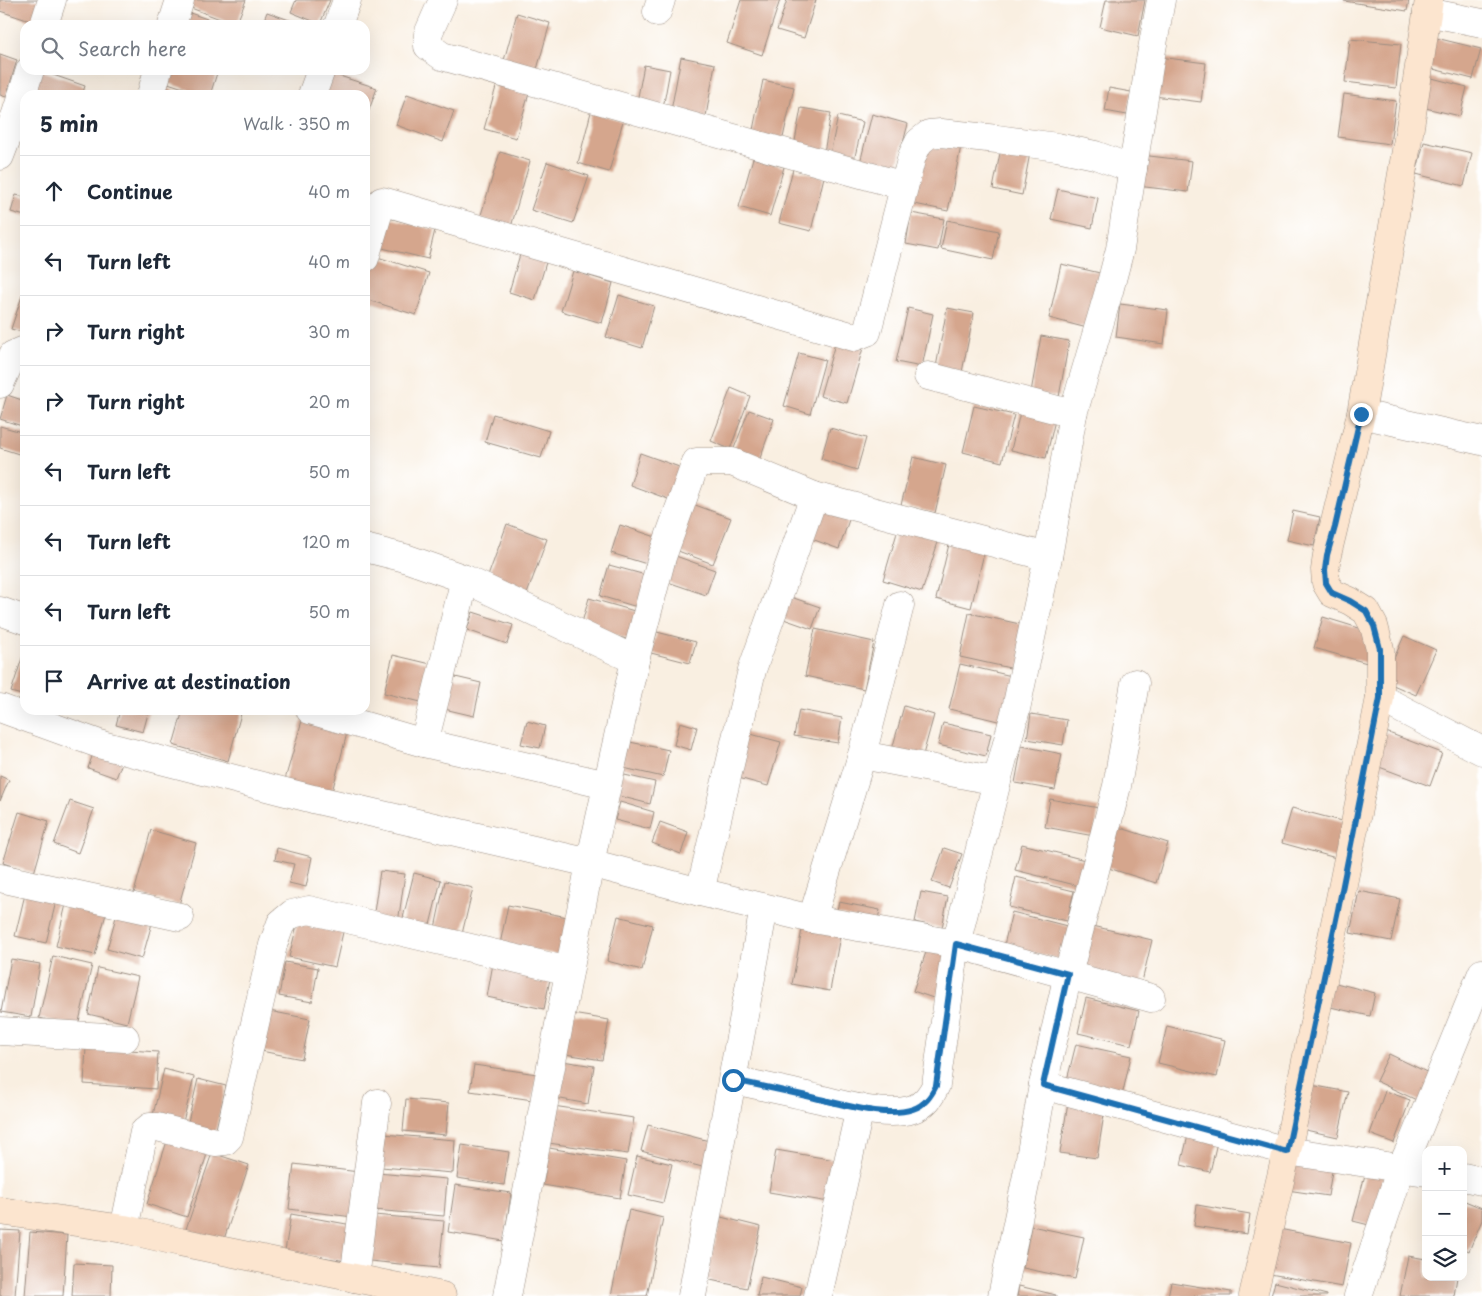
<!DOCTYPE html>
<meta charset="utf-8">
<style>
:root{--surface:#fff;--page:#f6f6f7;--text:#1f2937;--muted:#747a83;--line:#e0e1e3}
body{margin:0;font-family:"Playpen Sans",sans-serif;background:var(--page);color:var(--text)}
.controls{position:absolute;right:15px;bottom:15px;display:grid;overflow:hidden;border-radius:10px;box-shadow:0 5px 20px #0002}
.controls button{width:45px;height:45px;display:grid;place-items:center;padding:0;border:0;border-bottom:1px solid var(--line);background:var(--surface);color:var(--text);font:25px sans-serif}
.stop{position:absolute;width:15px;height:15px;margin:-11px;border:4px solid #1f6fb2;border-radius:50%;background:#fff}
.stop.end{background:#1f6fb2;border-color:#fff;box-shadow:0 1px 5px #0008}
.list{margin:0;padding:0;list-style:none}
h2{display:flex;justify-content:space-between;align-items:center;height:65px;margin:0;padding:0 20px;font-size:21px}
h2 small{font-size:16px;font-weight:400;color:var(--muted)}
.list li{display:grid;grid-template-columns:32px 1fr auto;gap:15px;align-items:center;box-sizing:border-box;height:70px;padding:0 20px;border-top:1px solid var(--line)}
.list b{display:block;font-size:19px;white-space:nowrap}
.list em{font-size:16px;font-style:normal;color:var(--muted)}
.icon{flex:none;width:28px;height:28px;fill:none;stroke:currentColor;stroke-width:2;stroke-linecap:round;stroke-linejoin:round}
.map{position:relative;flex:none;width:1482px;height:1296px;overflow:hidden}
.search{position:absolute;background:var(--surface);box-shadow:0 5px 20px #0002;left:20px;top:20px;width:350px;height:55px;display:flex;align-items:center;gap:12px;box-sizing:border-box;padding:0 18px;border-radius:15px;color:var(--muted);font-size:19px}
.panel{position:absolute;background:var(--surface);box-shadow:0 5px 20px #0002;left:20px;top:90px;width:350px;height:625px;border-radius:15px}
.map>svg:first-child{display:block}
.building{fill:#d5a68d}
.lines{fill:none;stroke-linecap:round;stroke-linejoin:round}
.street-casing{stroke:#9a8c80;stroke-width:29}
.secondary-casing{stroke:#9a8c80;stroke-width:29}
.street{stroke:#fff;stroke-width:28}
.secondary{stroke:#fce5cf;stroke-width:28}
.route{stroke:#1f6fb2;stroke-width:6}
</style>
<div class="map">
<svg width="1482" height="1296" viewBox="0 0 1482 1296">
<rect width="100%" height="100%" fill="#fff"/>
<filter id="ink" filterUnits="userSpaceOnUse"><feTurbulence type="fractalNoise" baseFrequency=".02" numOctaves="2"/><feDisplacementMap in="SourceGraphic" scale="10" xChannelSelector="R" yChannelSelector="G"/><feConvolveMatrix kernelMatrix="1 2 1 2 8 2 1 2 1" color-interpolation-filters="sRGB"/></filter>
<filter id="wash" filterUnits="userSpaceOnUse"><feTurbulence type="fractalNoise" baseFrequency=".0096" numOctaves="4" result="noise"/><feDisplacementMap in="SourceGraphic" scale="20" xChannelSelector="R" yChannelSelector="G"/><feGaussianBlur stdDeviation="1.12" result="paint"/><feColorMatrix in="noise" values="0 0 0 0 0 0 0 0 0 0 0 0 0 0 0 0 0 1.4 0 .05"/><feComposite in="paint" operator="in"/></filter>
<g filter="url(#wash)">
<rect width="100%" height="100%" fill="#f9efe1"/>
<g id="blocks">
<g class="building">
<path d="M0 0H40L33 22 0 11Z"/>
<path d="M193 0H246L236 25 191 8Z"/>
<path d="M296 0H330L320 24 291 12Z"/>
<path d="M741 0H780L762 55 727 43Z"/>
<path d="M787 0H816L804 38 777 30Z"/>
<path d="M1106 0H1145L1138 36 1100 27Z"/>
<path d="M1344 0H1409L1407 11 1344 1Z"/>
<path d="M267 12 303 25H262Z"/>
<path d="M190 13 224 25H185Z"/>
<path d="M517 13 550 23 536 73 503 64Z"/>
<path d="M1432 37 1481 49 1473 79 1425 67Z"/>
<path d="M1350 39 1401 44 1396 88 1345 82Z"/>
<path d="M0 54 17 60 6 97 0 95Z"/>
<path d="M681 57 715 64 705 122 670 116Z"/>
<path d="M1159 57 1206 63 1201 102 1154 96Z"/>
<path d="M644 65 670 70 663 108 637 102Z"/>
<path d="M39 70 85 86 82 95H28Z"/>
<path d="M173 70H218L210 95H205L168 83Z"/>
<path d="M324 71 377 88 365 121V95H316Z"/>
<path d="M1428 77 1467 87 1460 116 1421 107Z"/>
<path d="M498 80 530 90 516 138 484 129Z"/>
<path d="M763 80 794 87 781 147 751 140Z"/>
<path d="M166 88 184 95H164Z"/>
<path d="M1109 88 1131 92 1127 115 1105 111Z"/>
<path d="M407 94 454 111 443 142 396 125Z"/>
<path d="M1344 94 1396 101 1390 144 1338 137Z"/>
<path d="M801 108 831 113 823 158 793 152Z"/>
<path d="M591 112 623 121 609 172 578 163Z"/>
<path d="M872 114 908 124 893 180 858 171Z"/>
<path d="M838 116 863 122 852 169 828 164Z"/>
<path d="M924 138 961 146 948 211 910 203Z"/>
<path d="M1424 142 1472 153 1464 186 1416 174Z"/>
<path d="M1001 148 1030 153 1022 195 993 189Z"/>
<path d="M500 152 530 161 511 227 480 218Z"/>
<path d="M1141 155 1192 161 1188 192 1137 186Z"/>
<path d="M753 158 784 167 770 216 739 207Z"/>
<path d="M547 162 589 176 573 223 531 210Z"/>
<path d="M793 169 824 177 811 231 779 223Z"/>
<path d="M1058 189 1098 198 1092 228 1051 219Z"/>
<path d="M16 195 25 197V216L11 212Z"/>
<path d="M911 213 944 219 938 250 906 244Z"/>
<path d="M385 217 435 230 428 259 378 247Z"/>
<path d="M947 220 999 231 993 260 941 249Z"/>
<path d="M521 251 547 259 535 300 509 292Z"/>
<path d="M374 256 429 273 416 315 365 299V288Z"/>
<path d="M1061 264 1100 273 1087 328 1049 318Z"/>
<path d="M573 271 613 283 602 323 561 311Z"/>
<path d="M25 287V333L11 329Z"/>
<path d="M619 295 654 306 642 348 606 337Z"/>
<path d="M1120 304 1168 310 1164 344 1116 337Z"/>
<path d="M908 308 933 314 922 367 896 362Z"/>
<path d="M947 308 974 313 962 372 936 367Z"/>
<path d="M1041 336 1069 341 1059 397 1031 392Z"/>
<path d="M836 340 863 348 847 403 820 396Z"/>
<path d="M799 353 825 360 810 414 784 406Z"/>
<path d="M731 388 750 396 730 449 711 441Z"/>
<path d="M7 395 25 401V427L0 419Z"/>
<path d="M974 406 1014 415 1002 462 963 452Z"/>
<path d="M1021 408 1056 416 1046 458 1011 450Z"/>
<path d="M749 410 774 419 759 461 733 451Z"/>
<path d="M493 414 549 431 541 458 485 442Z"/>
<path d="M0 426 25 433V456L0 448Z"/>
<path d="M830 428 866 438 857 470 821 459Z"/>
<path d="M640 453 682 468 671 500 630 485Z"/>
<path d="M913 457 946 465 935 513 901 505Z"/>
<path d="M687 502 731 518 713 564 670 548Z"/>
<path d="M821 503 851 514 839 549 809 538Z"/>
<path d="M1293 511 1320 517 1314 546 1287 540Z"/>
<path d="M507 524 547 539 527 594 487 579Z"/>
<path d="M620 525 659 538 650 565 611 553Z"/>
<path d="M899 526 939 539 922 592 883 580Z"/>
<path d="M950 540 985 549 971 608 936 599Z"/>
<path d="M670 554 715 570 706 595 662 580Z"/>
<path d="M609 565 653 577 644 609 600 596Z"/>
<path d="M785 595 820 607 812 629 778 617Z"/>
<path d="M589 598 638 612 630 640 581 626Z"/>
<path d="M473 612 513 625 507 644 467 630Z"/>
<path d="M969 613 1029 626 1019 670 960 657Z"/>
<path d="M1323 617 1375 633 1367 663 1314 648Z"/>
<path d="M815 629 874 642 864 689 805 676Z"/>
<path d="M657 632 696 642 690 663 651 653Z"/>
<path d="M1404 636 1436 650 1416 695 1384 681Z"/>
<path d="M25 649V696L11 692Z"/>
<path d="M393 655 435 665 425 703 384 693Z"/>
<path d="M960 664 1016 677 1006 723 949 709Z"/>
<path d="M447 675 481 683 474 716 440 708Z"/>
<path d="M904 706 934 715 921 762 891 753Z"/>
<path d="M120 710H149L143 732 116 725Z"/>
<path d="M183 710H242L228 761 173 745Z"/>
<path d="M799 710 842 718 838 743 794 736Z"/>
<path d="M1031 714 1067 720 1063 745 1027 739Z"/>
<path d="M303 717 348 729 331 796 284 783Z"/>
<path d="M527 721 545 726 540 748 521 744Z"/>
<path d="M680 722 697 727 691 750 674 745Z"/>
<path d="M943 723 991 734 986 756 938 745Z"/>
<path d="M743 732 781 742 768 786 731 776Z"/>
<path d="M1386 732 1442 753 1430 786 1374 765Z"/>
<path d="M625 741 669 750 663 777 619 767Z"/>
<path d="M96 745 125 755 116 778 88 768Z"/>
<path d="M1022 746 1062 754 1055 790 1015 783Z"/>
<path d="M616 773 655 782 650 804 611 794Z"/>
<path d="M0 776 9 780 0 801Z"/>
<path d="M1050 799 1099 808 1094 836 1045 827Z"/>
<path d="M70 801 94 809 78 853 54 844Z"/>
<path d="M620 802 654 812 650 829 615 820Z"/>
<path d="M1292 808 1345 822 1336 858 1282 843Z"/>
<path d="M19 812 49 821 34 873 3 863Z"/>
<path d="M660 822 688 832 681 854 652 843Z"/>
<path d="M1115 826 1168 843 1156 883 1102 866Z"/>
<path d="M151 830 196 843 179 905 134 893Z"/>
<path d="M1022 844 1085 860 1079 886 1015 870Z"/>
<path d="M277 848 312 857 306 887 289 883 294 864 275 860Z"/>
<path d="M944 848 962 854 949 888 932 882Z"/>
<path d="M380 871 405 874 398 923 373 919Z"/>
<path d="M414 873 441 880 429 929 402 922Z"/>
<path d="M1016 877 1074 891 1067 921 1009 907Z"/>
<path d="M445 881 473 888 462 934 435 928Z"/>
<path d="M26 890 57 897 46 943 15 936Z"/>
<path d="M1359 891 1400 899 1391 941 1350 933Z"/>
<path d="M921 892 948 897 942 928 915 922Z"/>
<path d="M67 900 107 910 95 955 56 946Z"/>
<path d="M839 902 880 910 877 923 836 914Z"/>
<path d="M508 905 572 918 564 956 500 944Z"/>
<path d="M119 906 154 916 142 959 107 949Z"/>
<path d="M1012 912 1071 927 1062 960 1004 945Z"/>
<path d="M618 916 653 925 642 970 607 961Z"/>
<path d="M299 917 344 928 335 967 289 957Z"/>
<path d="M803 924 841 930 830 991 792 984Z"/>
<path d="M1093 926 1152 940 1141 986 1082 971Z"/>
<path d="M928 946 951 954 936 999 913 991Z"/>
<path d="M53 956 92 965 78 1026 39 1018Z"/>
<path d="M494 958 552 969 544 1009 487 997Z"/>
<path d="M11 959 40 964 31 1017 1 1012Z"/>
<path d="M285 962 318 968 312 1002 279 996Z"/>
<path d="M98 968 138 977 127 1023 88 1014Z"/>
<path d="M1332 982 1375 993 1370 1016 1326 1006Z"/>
<path d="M1086 998 1139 1011 1131 1045 1078 1033Z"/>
<path d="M264 1010 310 1019 302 1059 256 1050Z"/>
<path d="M566 1013 609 1020 602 1060 559 1053Z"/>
<path d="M1167 1026 1225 1040 1217 1077 1158 1063Z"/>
<path d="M1076 1044 1131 1056 1122 1096 1066 1084Z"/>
<path d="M86 1047 158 1052 156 1089 84 1084Z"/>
<path d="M1389 1054 1437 1077 1425 1104 1376 1081Z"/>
<path d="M556 1060 594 1066 588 1104 550 1097Z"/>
<path d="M474 1065 537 1074 533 1100 470 1091Z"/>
<path d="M164 1069 194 1077 182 1126 152 1119Z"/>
<path d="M198 1079 226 1086 215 1133 187 1126Z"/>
<path d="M1311 1085 1348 1092 1338 1137 1301 1129Z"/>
<path d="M1385 1091 1410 1100 1394 1143 1370 1134Z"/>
<path d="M406 1099 449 1103 446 1135 403 1131Z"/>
<path d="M1068 1102 1105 1108 1097 1158 1060 1153Z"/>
<path d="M553 1106 634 1118 628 1154 548 1143Z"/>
<path d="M648 1125 713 1142 706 1168 641 1151Z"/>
<path d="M1190 1127 1219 1134 1210 1172 1181 1165Z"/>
<path d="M383 1134 455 1140 453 1173 381 1167Z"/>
<path d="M168 1138 208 1151 187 1217 147 1204Z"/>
<path d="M462 1145 509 1152 504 1185 457 1178Z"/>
<path d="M549 1148 626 1161 620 1198 543 1185Z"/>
<path d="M776 1150 835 1160 829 1202 769 1192Z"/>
<path d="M212 1153 249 1165 223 1242 186 1229Z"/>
<path d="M637 1156 672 1164 663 1203 628 1195Z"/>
<path d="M294 1164 359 1172 353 1217 289 1209Z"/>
<path d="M1291 1165 1332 1171 1328 1196 1287 1190Z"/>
<path d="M1366 1171 1387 1177 1373 1226 1353 1221Z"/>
<path d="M377 1173 447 1179 444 1216 374 1210Z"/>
<path d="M455 1185 511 1193 504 1241 448 1232Z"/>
<path d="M1465 1201 1482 1208V1220L1469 1251 1463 1248V1206Z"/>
<path d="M1197 1205 1250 1214 1247 1234 1194 1226Z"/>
<path d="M629 1210 663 1218 647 1296H611Z"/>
<path d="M291 1214 352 1225 346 1261 285 1251Z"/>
<path d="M374 1215 444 1221 439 1268 370 1261Z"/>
<path d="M721 1217 761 1227 747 1288 706 1279Z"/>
<path d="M1031 1226 1084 1237 1075 1279 1023 1268Z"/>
<path d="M1279 1229 1351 1243 1342 1287 1270 1274Z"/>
<path d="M0 1230 20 1231 15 1296H0Z"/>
<path d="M30 1232 67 1235 63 1296H25Z"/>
<path d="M1408 1256 1426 1259V1277H1457L1454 1296H1400Z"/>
<path d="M74 1263 112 1265 111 1296H72Z"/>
<path d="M761 1277 802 1287 800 1296H757Z"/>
<path d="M1171 1282 1231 1292V1296H1168Z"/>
<path d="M1275 1282 1327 1295V1296H1271Z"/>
<path d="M1019 1286 1056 1295V1296H1017Z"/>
</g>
</g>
</g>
<g filter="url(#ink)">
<use href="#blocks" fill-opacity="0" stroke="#9a8c80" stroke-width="1"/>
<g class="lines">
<defs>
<g id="street">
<path d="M443 0 428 34V46L442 56 904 186"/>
<path d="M657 12 661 0"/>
<path d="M1427 12 1482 23"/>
<path d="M44 25 52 0"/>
<path d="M172 25 180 0"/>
<path d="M338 25 347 0"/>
<path d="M151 95 158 70"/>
<path d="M312 95 321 70"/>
<path d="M0 156 16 114 30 70"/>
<path d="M365 258 382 201 854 337 867 332 912 156 919 142 929 134 941 133 997 139 1057 147 1095 155 1133 169"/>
<path d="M928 376 1073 414"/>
<path d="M0 384 13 355 25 350"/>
<path d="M1361 414 1482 441"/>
<path d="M365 548 405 558 465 579 635 660"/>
<path d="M0 611 25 620"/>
<path d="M1380 698 1482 751"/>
<path d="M0 708 102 745 313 799 590 863 635 660 662 557 696 462H732L814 496 1048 557"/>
<path d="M310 710 424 743 465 579"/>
<path d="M424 743 607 785"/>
<path d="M862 755 997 781"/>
<path d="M0 878 180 917"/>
<path d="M700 892 752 670 814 496"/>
<path d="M812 919 862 755 900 605"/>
<path d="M0 1031 125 1038"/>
<path d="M733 1080C761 1086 790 1092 819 1099 846 1105 886 1118 913 1109 925 1105 931 1096 936 1085L956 944 1151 998"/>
<path d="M1043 1085 1287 1151 1426 1172"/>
<path d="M1463 1177 1482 1181"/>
<path d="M124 1229 144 1132 150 1127H157L215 1142 225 1141 229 1137 273 945 281 923 292 914 309 910 569 971"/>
<path d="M354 1278 377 1103"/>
<path d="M507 1296 590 863 700 892 812 919 956 944 997 781 1016 709 1048 557 1073 414 1109 291 1120 249 1149 66 1161 0"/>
<path d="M692 1296 764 908"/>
<path d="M818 1296 860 1108"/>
<path d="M1002 1296 1027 1175 1043 1085 1068 974 1117 786 1135 683"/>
<path d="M1358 1296 1401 1168 1411 1147 1482 973"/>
</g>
<g id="secondary">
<path d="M0 1211 124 1229 180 1242 442 1296"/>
<path d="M1253 1296 1287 1151 1338 909 1380 698V649L1374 626 1366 611 1350 601 1332 593 1326 583 1325 570 1327 555 1361 414 1410 127 1429 0"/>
</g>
</defs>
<use href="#street" class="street-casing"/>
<use href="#secondary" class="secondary-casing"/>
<use href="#street" class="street"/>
<use href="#secondary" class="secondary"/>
</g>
</g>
<g class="lines" filter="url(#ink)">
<path class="route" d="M733 1080C761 1086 790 1092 819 1099 846 1105 886 1118 913 1109 925 1105 931 1096 936 1086L956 944 1068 974 1043 1085 1287 1152 1338 910 1380 698V649L1374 626 1366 611 1350 601 1332 593 1326 583 1325 570 1327 555 1335 527 1361 414"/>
</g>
</svg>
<div class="controls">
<button>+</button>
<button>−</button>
<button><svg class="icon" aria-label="layers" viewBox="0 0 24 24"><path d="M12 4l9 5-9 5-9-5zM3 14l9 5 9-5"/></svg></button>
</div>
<div class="stop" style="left:733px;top:1080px"></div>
<div class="stop end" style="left:1361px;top:414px"></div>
<div class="search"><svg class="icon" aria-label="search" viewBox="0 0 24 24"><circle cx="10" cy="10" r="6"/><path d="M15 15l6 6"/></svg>Search here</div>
<section class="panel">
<h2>5 min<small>Walk · 350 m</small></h2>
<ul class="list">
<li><svg class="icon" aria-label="ahead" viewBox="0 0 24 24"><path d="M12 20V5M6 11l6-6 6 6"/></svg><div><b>Continue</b></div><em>40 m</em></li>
<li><svg class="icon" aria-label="left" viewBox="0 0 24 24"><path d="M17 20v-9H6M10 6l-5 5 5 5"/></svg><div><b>Turn left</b></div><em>40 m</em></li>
<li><svg class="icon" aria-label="right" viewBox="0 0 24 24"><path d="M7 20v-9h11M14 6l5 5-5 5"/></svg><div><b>Turn right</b></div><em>30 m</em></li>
<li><svg class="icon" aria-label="right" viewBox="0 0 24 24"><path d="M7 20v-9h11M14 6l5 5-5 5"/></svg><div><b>Turn right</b></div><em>20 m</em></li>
<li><svg class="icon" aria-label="left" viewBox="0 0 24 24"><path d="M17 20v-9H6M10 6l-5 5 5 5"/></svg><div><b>Turn left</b></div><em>50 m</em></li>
<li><svg class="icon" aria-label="left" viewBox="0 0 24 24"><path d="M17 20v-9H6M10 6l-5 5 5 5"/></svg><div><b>Turn left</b></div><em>120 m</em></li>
<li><svg class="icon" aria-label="left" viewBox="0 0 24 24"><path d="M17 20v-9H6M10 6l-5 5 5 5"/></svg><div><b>Turn left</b></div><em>50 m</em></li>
<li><svg class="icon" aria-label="arrive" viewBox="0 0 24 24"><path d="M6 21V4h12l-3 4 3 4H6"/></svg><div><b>Arrive at destination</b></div></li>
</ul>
</section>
</div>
